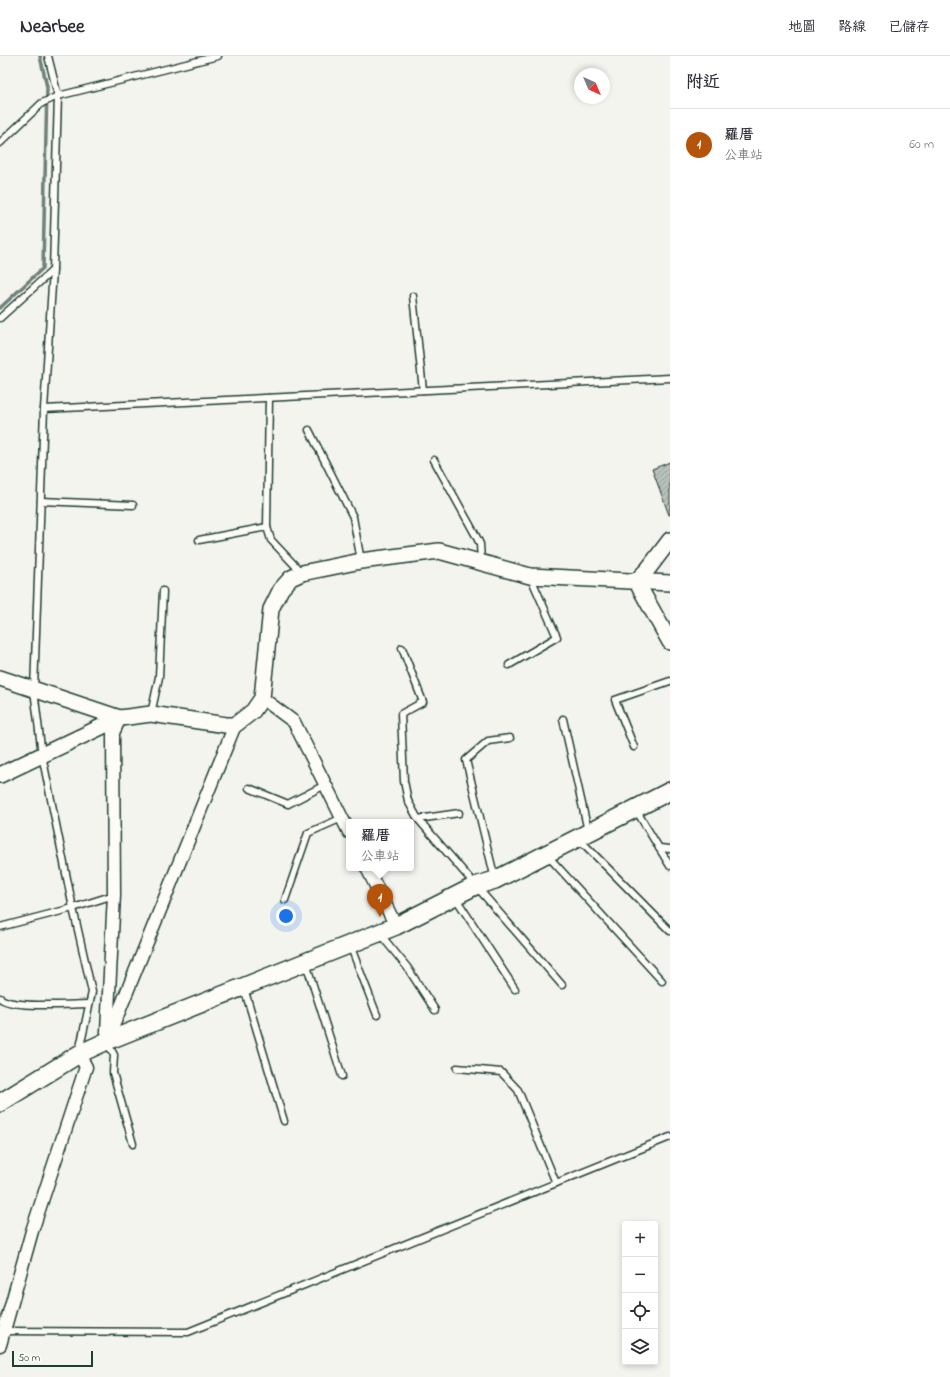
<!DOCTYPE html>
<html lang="zh-TW">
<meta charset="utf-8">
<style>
:root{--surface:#fff;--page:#f2f2f3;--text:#2b2b33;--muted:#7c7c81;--line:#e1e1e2;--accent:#b45309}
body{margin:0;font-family:"Indie Flower","LXGW WenKai TC",sans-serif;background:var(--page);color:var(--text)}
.controls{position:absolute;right:12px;bottom:12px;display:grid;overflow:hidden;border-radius:4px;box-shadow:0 2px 6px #0003}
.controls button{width:36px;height:36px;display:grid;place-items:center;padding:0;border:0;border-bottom:1px solid var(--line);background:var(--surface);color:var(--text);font:20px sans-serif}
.compass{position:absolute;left:574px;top:12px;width:36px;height:36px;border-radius:50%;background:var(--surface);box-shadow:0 2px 6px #0003;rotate:136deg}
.scale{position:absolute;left:12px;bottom:10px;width:81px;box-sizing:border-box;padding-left:4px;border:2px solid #1f3d34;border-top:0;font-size:11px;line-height:14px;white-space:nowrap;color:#1f3d34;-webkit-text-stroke:3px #fdfcf7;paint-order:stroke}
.you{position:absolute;left:286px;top:860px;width:14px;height:14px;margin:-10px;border:3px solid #fff;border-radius:50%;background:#1a73e8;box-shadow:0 0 0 6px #1a73e833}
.badge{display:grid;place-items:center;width:26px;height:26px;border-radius:50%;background:var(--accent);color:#fff;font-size:13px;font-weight:700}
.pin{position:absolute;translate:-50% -33px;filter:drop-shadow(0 1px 2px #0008)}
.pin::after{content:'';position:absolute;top:21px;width:14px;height:12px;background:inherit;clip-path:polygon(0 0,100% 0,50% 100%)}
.popup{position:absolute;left:346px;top:763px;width:68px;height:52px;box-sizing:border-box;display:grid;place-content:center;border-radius:4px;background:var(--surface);filter:drop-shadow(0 1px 3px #0005);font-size:13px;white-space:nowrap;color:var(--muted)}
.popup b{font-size:15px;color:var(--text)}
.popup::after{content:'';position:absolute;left:50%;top:100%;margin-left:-8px;border:8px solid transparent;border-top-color:var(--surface)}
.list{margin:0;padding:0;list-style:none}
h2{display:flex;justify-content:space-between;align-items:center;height:52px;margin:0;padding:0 16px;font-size:17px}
h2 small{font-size:13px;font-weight:400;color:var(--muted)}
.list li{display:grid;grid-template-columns:26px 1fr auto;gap:12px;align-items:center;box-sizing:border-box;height:72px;padding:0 16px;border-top:1px solid var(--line)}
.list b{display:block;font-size:15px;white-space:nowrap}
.list p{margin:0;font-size:13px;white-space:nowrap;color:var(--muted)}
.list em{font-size:13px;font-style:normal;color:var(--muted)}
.icon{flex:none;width:22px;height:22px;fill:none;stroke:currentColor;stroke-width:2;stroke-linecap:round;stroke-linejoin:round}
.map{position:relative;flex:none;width:670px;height:1321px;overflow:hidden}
header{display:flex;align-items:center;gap:24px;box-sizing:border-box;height:56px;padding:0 20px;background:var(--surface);border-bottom:1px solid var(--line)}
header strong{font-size:19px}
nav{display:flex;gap:22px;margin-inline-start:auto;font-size:14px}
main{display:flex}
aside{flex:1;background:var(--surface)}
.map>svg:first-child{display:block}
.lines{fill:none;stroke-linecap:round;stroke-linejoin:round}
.stream{stroke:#6e8179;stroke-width:3.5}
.building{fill:url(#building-hatch);stroke:#1f3d34}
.service-casing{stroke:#1f3d34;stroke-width:9}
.minor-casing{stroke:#1f3d34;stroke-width:15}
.tertiary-casing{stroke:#1f3d34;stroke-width:18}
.secondary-casing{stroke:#1f3d34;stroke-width:20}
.service{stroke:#fdfcf7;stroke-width:6}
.minor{stroke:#fdfcf7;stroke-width:12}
.tertiary{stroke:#fdfcf7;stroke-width:15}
.secondary{stroke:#fdfcf7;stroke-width:17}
</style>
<header>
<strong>Nearbee</strong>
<nav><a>地圖</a><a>路線</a><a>已儲存</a></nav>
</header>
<main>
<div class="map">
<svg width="670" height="1321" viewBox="0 0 670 1321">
<defs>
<pattern id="building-hatch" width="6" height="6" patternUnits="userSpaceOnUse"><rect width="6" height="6" fill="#b9c1bb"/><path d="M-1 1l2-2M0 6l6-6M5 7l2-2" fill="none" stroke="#969e99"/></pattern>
</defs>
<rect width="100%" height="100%" fill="#f4f4ef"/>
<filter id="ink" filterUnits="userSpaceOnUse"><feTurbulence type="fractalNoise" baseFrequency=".025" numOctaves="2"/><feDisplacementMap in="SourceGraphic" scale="8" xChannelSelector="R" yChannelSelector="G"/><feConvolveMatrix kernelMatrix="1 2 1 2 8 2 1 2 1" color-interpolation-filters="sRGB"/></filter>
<g filter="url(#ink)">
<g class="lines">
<path class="stream" d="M0 252 43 212 47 31 40 0"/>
</g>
<path class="building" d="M670 406V459H669L652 413Z"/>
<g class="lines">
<defs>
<g id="service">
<path d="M48 0 58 40 53 214 44 353 34 634 42 699 73 852 92 936 79 996"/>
<path d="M0 87 42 47 58 40 218 0"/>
<path d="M413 240 423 334"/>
<path d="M0 262 53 214"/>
<path d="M269 342 267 471 271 484 302 517"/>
<path d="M44 353 670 322"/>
<path d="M309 374 353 461 361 505"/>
<path d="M434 404 475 478 480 488 481 506"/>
<path d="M41 445 133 449"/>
<path d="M199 484 267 471"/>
<path d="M402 592 423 646 401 658 404 725 408 745 418 763 562 929"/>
<path d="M509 609 557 581 531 522"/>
<path d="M151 658 159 621 163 535"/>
<path d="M563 663 588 775"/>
<path d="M634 691 615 644 670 625"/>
<path d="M249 732 288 748 325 729"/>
<path d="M636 754 670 810"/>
<path d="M418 763 459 757"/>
<path d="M579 783 670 875"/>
<path d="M659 792 670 793"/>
<path d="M547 799 662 925"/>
<path d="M495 823 466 704 488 685 510 682"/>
<path d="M455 841 515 933"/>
<path d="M285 844 308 777 342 762"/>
<path d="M0 871 73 852 114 839"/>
<path d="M380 878 407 911 435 954"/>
<path d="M350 889 377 959"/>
<path d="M306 907 342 1020"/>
<path d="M244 932 284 1065"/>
<path d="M0 942C12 953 71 948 89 948"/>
<path d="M107 986 114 999 113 1017 133 1088"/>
<path d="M457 1012 501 1016 518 1034 556 1127"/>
<path d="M4 1275 188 1276 670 1081"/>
</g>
<g id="minor">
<path d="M262 642 294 666 349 776"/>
<path d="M367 812 396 870"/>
<path d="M107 976 114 839 113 677 120 662"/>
<path d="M107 985 235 669"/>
<path d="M0 1289 32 1175 86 1011 79 998"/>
</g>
<g id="tertiary">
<path d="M636 525 670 586"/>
<path d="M636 525 648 513 670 484"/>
<path d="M0 622 120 662"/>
<path d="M0 719 120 662 151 658 226 669H235L253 655 262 642 271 553 281 533 291 522 302 517 361 505 439 495 530 520 670 527"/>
</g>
<path id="secondary" d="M0 1047 79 998 107 985 396 870 475 830 495 824 670 735"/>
</defs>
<use href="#service" class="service-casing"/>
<use href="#minor" class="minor-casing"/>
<use href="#tertiary" class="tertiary-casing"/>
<use href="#secondary" class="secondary-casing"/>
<use href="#service" class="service"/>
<use href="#minor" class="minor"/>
<use href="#tertiary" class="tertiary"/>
<use href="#secondary" class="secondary"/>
</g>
</g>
</svg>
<div class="controls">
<button>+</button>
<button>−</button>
<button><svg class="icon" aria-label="locate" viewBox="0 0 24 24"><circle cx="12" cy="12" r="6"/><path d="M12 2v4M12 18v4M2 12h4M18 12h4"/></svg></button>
<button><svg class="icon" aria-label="layers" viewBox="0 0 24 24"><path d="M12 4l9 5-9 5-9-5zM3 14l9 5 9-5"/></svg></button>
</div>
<svg class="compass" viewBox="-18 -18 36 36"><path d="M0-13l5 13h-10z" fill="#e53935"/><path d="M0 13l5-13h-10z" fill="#7c7c81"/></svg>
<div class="scale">50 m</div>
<div class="you"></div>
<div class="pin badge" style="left:380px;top:861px">1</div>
<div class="popup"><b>羅厝</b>公車站</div>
</div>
<aside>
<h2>附近<small></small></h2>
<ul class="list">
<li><span class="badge">1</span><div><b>羅厝</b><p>公車站</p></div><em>60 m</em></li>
</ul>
</aside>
</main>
